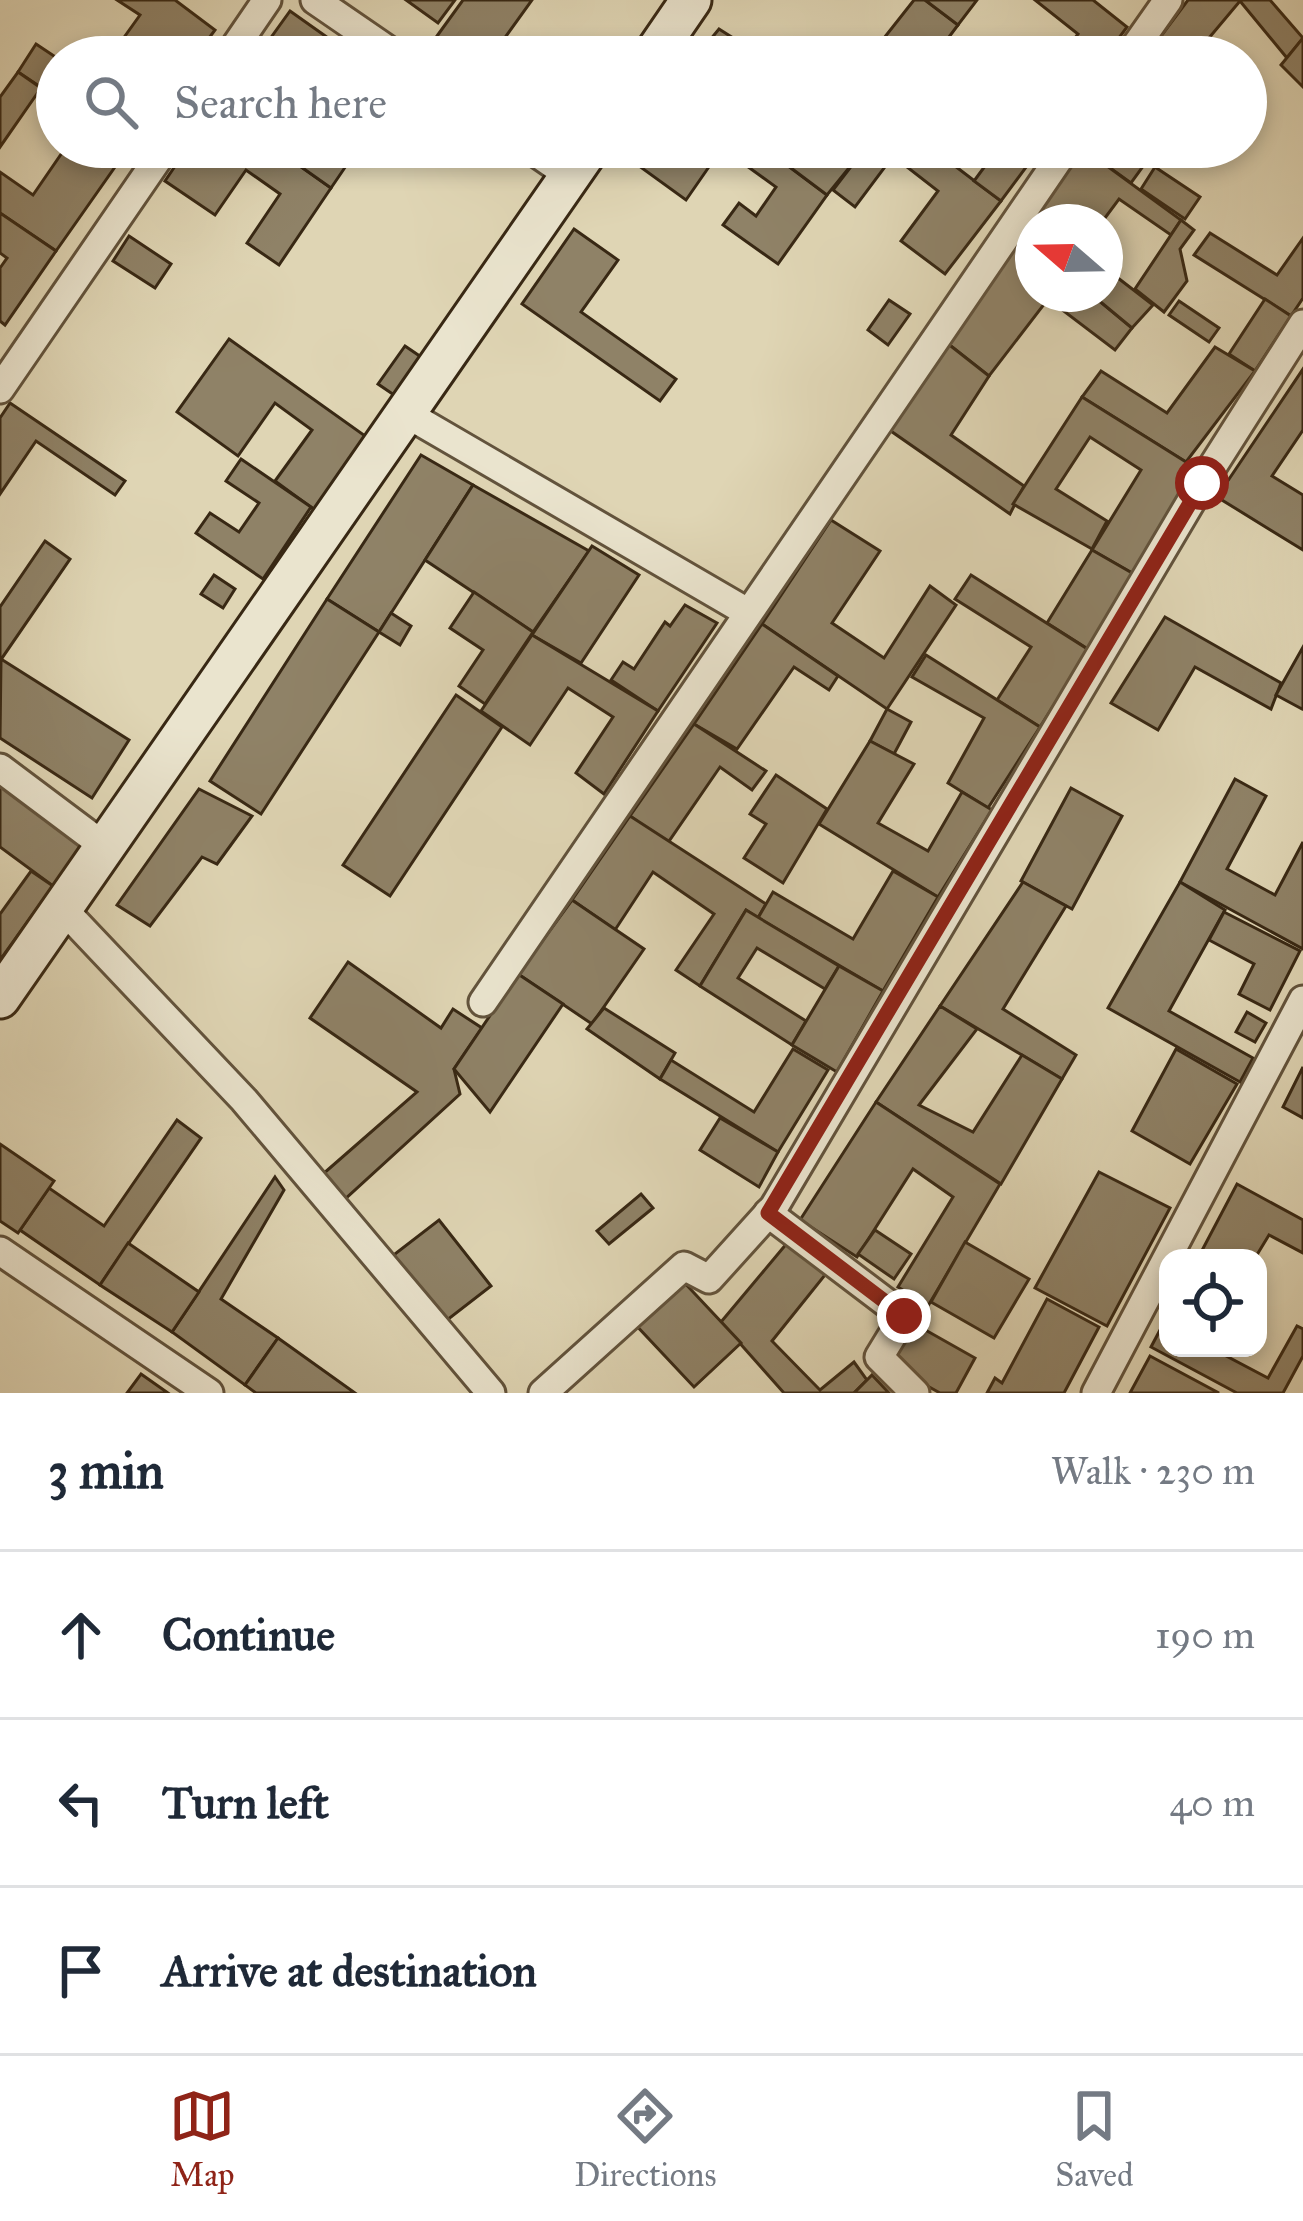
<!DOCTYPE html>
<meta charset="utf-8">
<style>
:root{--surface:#fff;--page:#f2f2f3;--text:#1f2937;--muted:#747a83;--line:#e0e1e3;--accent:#8f2418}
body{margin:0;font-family:"IM FELL Great Primer",serif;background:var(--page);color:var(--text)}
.controls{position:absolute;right:36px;bottom:36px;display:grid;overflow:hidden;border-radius:24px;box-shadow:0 6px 18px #0003}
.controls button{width:108px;height:108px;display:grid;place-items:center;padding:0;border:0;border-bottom:3px solid var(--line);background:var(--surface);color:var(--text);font:60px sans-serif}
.compass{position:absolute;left:1015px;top:204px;width:108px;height:108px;border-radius:50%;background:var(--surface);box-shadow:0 6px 18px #0003;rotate:290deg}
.stop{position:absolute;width:36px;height:36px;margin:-27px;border:9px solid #8f2418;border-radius:50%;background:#fff}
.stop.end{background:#8f2418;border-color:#fff;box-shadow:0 3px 12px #0008}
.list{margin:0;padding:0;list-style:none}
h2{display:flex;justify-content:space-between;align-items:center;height:156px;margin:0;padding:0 48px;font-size:51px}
h2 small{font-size:39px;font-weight:400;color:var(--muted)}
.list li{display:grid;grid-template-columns:78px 1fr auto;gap:36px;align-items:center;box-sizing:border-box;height:168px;padding:0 48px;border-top:3px solid var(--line)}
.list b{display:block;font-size:45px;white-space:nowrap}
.list em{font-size:39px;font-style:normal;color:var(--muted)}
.icon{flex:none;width:66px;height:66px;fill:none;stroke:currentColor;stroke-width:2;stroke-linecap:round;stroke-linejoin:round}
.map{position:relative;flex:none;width:1303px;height:1393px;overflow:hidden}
.search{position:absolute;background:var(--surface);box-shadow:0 6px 18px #0003;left:36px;right:36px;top:36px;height:132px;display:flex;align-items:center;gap:30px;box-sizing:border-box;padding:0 42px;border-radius:66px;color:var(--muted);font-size:45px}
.sheet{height:660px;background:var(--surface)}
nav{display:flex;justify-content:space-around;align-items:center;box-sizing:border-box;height:168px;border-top:3px solid var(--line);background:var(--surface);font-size:33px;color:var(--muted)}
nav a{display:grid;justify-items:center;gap:6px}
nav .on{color:var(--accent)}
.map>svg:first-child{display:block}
.building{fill:#8f8267;stroke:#382814;stroke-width:3}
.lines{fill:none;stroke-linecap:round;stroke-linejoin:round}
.street-casing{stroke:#62533c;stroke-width:33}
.secondary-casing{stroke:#382814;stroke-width:45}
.street{stroke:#eae4ce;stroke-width:27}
.secondary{stroke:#eae4ce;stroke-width:39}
.route{stroke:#8f2418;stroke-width:15}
</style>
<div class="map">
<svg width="1303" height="1393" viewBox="0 0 1303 1393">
<rect width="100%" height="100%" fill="#dfd5b4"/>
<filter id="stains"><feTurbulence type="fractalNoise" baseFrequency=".00167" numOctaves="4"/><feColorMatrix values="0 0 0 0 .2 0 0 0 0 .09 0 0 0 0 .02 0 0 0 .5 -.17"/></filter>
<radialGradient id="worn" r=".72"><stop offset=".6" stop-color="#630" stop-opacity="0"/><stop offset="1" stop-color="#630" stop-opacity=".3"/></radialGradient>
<g class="building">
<path d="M117 0H175L215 30 195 57H110L140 15Z"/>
<path d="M406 0H455L438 23Z"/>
<path d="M463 0H532L491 57H467L437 36Z"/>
<path d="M914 0H925L958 25 934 57H869Z"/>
<path d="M925 0H977L958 25Z"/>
<path d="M1035 0H1093L1127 27 1105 57H1061L1078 34Z"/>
<path d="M1188 0H1270L1303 38 1287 58 1240 1 1193 57H1177L1158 40Z"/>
<path d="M290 11 355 57H307L296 49 290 57H257Z"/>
<path d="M719 29 763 57H696Z"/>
<path d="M1303 38V87L1281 65Z"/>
<path d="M1158 40 1174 57H1145Z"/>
<path d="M36 44 57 58V98L18 72Z"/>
<path d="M18 72 41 88 0 147V97Z"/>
<path d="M66 147H129L56 251 0 213V172L33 195Z"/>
<path d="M188 147H273L331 188 279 265 247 243 280 194 246 170 215 215 165 181Z"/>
<path d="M273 147H325L348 163 331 188Z"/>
<path d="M636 147H763L827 195 778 264 723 225 739 203 756 216 776 187 722 148 686 200 628 158Z"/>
<path d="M763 147H866L827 195Z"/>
<path d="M866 147H930L1001 201 945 274 901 241 938 191 893 156 855 207 833 190Z"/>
<path d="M999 147H1041L1001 201 974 181Z"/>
<path d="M1081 147H1157L1131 183Z"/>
<path d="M1081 147 1181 220 1171 235 1119 199 1102 222H1033V246L1022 237Z"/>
<path d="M1155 167 1200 197 1185 219 1141 189Z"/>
<path d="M0 213 56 251 5 325 0 321V268L7 258 0 253Z"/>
<path d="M1181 220 1194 230 1180 249 1187 281 1164 312 1135 289Z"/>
<path d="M574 229 618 260 581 312 676 379 660 401 522 304Z"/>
<path d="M1210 233 1277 275 1303 238V298L1291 316 1194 255Z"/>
<path d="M129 236 171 264 155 288 113 261Z"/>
<path d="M1022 237 1033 246V294H1091L1132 328 1115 350 1048 299 989 376 947 343Z"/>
<path d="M1105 268 1153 305 1132 328 1091 294H1105Z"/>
<path d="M1265 299 1291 316 1255 371 1229 354Z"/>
<path d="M889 300 910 314 888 345 868 330Z"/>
<path d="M1179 301 1219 328 1209 342 1169 315Z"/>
<path d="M229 339 368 438 316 511 275 481 312 430 275 403 238 456 177 412Z"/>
<path d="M947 343 989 376 951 435 1024 486 1010 514 888 429Z"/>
<path d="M405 346 424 359 397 397 378 384Z"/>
<path d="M1215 347 1255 371 1186 462 1082 397 1101 371 1167 413Z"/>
<path d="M1303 369V430L1272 476 1303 495V550L1217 497Z"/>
<path d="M1082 397 1202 472 1139 577 1092 550 1141 470 1090 437 1056 489 1107 521 1092 549 1013 504Z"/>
<path d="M10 403 125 481 115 495 36 441 0 494V418Z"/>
<path d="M421 455 473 485 379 632 327 599Z"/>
<path d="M241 459 311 507 263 579 196 533 210 513 239 532 259 503 226 481Z"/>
<path d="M473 485 589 551 533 632 425 560Z"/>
<path d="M831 520 880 551 832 623 884 658 930 586 956 605 887 709 762 624Z"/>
<path d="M45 541 70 559 0 661V607Z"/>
<path d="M592 546 639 575 581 663 532 635Z"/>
<path d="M1092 550 1139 577 1091 651 1047 623Z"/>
<path d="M214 575 235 589 223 608 201 594Z"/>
<path d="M971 575 1089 650 1040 727 997 700 1031 647 955 599Z"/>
<path d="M474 592 533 632 485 704 459 686 483 650 450 628Z"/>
<path d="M327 599 379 632 261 814 210 781Z"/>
<path d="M685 605 717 623 658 711 611 680 623 662 634 669 665 622 670 626Z"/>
<path d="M391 613 411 626 400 645 379 632Z"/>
<path d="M1165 617 1281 683 1271 709 1195 667 1158 730 1111 703Z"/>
<path d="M762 624 838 676 829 690 794 667 737 749 694 724Z"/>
<path d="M532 635 658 711 604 794 576 773 613 717 568 688 530 745 481 711Z"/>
<path d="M1303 647V707L1302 709 1276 695Z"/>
<path d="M926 655 1040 727 988 808 948 783 984 718 912 677Z"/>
<path d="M1 659 129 740 92 798 0 738Z"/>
<path d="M456 695 502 727 390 896 343 865Z"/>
<path d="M887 709 911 722 894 754 870 741Z"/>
<path d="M694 724 766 771 752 790 720 767 667 844 630 816Z"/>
<path d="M870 741 914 764 878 823 928 851 962 792 992 810 938 897 819 824Z"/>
<path d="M776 775 827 809 783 883 744 858 766 824 750 814Z"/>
<path d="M1235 779 1266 796 1227 869 1275 895 1303 842V949L1180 882Z"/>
<path d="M0 782 84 846 53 886 0 847Z"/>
<path d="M1071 788 1122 816 1072 909 1021 881Z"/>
<path d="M199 789 252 816 217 864 202 857 150 926 117 905Z"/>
<path d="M630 816 766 904 758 918 746 910 700 986 676 970 714 914 653 872 615 930 572 900Z"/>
<path d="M31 871 53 886 0 960V914Z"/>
<path d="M893 871 938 897 883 991 758 918 773 892 853 939Z"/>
<path d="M1023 882 1066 906 1003 1009 1076 1055 1062 1079 940 1006Z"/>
<path d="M1180 882 1225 910 1169 1011 1253 1058 1240 1082 1108 1008Z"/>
<path d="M572 900 644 949 592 1024 518 974Z"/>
<path d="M746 910 839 966 825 989 757 948 738 978 806 1021 792 1045 700 986Z"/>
<path d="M1224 912 1300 951 1270 1010 1239 994 1254 964 1209 940Z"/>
<path d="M348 962 441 1028 453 1009 482 1028 454 1069 460 1094 345 1199 323 1174 417 1092 310 1018Z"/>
<path d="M839 966 883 991 837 1072 792 1045Z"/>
<path d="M518 974 563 1004 490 1112 454 1069Z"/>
<path d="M940 1006 977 1029 919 1105 973 1132 1022 1055 1062 1079 1001 1184 876 1102Z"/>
<path d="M604 1008 675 1053 660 1079 587 1029Z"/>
<path d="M1247 1012 1266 1023 1255 1042 1236 1032Z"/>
<path d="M793 1049 828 1070 778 1152 660 1079 671 1060 754 1112Z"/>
<path d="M1176 1049 1237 1084 1190 1164 1132 1131Z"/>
<path d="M1303 1067V1118L1283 1107Z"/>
<path d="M876 1102 1000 1184 928 1306 898 1287 953 1197 913 1169 857 1257 800 1220Z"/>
<path d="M720 1118 778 1152 759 1187 700 1150Z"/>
<path d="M177 1120 201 1138 100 1285 20 1230 49 1188 104 1226Z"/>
<path d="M0 1144 54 1181 18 1233 0 1221Z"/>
<path d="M1099 1172 1170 1208 1107 1326 1035 1288Z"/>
<path d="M275 1177 284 1190 221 1299 278 1338 245 1385 172 1332Z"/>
<path d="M1237 1184 1303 1220V1253L1269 1235 1255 1258H1198Z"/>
<path d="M641 1194 653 1208 609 1244 597 1231Z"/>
<path d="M439 1220 491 1286 442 1324 391 1257Z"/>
<path d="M875 1230 911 1254 894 1279 858 1254Z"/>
<path d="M788 1242 825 1275 772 1341 820 1390 854 1362 867 1380 854 1393H784L721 1322Z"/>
<path d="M965 1242 1029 1279 994 1338 931 1302Z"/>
<path d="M128 1243 199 1292 172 1332 100 1285Z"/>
<path d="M680 1278 741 1343 694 1387 633 1322Z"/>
<path d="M1047 1299 1099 1327 1064 1393H987L995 1378 1002 1383Z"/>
<path d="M1168 1315V1348H1211L1268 1378 1297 1326 1303 1329V1356L1283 1393H1237L1151 1347Z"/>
<path d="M913 1323 975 1358 956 1393H940L890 1365Z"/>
<path d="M278 1338 355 1393H256L245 1385Z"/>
<path d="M1150 1356 1219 1393H1130Z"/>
<path d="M141 1374 168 1393H127Z"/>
<path d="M872 1375 889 1393H854Z"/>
</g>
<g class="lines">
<defs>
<g id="street">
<path d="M315 0 398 57"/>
<path d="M228 57 267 0"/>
<path d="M1128 57 1168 0"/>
<path d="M528 147 570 176"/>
<path d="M0 389 166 147"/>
<path d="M407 414 747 612"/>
<path d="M0 768 108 849"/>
<path d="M64 910 244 1100 491 1393"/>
<path d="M483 1002 1067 147"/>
<path d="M768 1213 904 1316 879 1357 915 1393"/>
<path d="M0 1251 209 1393"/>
<path d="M543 1393 684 1266 709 1279 774 1207 1202 483 1303 324"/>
<path d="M1096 1393 1303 1000"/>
</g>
<g id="secondary">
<path d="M652 57 691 0"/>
<path d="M0 998 590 147"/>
</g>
</defs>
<use href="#street" class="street-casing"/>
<use href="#secondary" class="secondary-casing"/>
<use href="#street" class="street"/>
<use href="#secondary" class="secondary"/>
</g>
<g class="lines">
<path class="route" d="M904 1316 768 1213 1202 483"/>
</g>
<rect width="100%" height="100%" filter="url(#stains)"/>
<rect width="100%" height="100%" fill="url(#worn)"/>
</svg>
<div class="controls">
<button><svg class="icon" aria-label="locate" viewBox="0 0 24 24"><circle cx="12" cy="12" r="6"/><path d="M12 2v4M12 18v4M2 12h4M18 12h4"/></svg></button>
</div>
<svg class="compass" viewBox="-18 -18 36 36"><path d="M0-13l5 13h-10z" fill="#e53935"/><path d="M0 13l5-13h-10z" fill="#747a83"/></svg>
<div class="stop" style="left:1202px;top:483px"></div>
<div class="stop end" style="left:904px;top:1316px"></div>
<div class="search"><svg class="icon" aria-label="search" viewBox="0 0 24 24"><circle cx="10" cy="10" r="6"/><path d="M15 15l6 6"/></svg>Search here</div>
</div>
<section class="sheet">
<h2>3 min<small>Walk · 230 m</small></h2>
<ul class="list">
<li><svg class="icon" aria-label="ahead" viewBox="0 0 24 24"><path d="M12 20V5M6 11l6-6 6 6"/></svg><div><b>Continue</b></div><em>190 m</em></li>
<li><svg class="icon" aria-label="left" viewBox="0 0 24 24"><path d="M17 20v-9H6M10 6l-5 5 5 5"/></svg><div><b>Turn left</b></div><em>40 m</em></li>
<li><svg class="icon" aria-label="arrive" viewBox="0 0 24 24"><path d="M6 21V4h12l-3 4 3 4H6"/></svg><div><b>Arrive at destination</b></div></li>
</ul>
</section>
<nav>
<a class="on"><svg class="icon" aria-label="map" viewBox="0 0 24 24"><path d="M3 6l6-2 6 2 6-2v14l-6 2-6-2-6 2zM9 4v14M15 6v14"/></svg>Map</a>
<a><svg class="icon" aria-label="directions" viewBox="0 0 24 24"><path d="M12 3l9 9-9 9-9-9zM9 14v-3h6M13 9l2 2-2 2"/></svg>Directions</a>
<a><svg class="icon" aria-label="saved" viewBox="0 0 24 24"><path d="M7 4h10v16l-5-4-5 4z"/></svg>Saved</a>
</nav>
